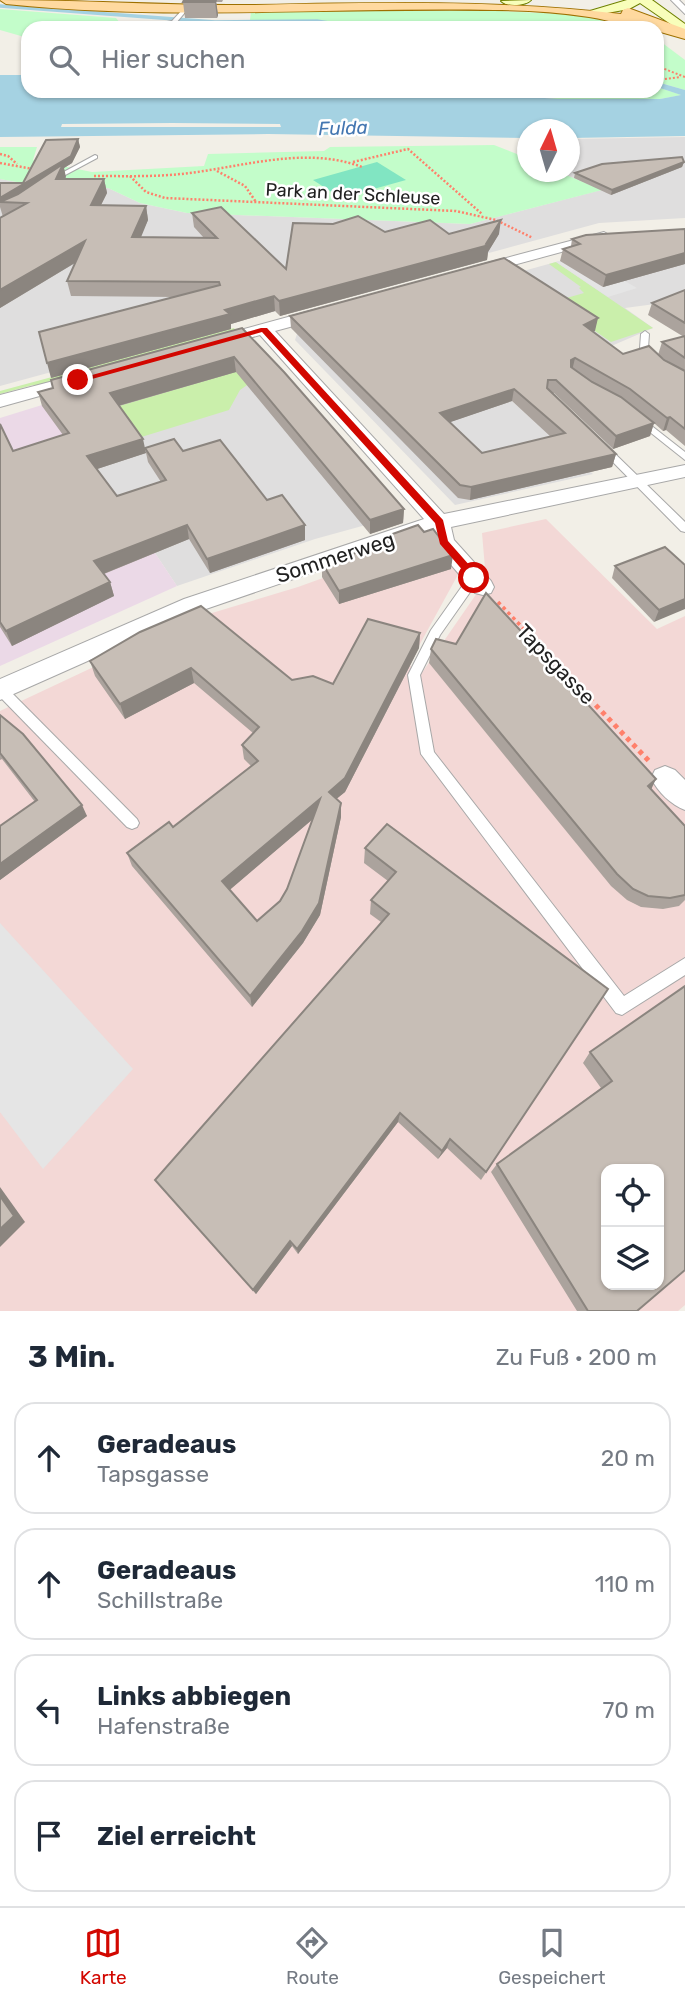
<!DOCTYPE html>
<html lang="de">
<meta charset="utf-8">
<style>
:root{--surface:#fff;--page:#f2f2f3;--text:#1f2937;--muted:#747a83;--line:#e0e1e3;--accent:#d20700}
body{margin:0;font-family:Rubik,sans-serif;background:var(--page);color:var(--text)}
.controls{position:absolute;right:21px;bottom:21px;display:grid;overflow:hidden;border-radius:14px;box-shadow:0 2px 5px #0004}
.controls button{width:63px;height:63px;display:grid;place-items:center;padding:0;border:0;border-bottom:2px solid var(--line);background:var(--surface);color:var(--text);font:35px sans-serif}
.compass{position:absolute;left:517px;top:119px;width:63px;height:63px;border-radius:50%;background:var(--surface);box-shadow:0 2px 5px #0004;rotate:5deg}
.stop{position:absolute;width:21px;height:21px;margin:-16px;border:5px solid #d20700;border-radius:50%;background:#fff}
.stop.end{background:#d20700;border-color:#fff;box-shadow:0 2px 7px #0008}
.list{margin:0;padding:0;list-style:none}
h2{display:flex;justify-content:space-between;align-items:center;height:91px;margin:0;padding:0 28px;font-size:30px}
h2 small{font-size:23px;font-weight:400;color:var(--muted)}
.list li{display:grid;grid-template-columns:46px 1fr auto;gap:21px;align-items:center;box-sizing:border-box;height:112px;margin:0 14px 14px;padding:0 14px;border:2px solid var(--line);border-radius:21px}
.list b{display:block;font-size:26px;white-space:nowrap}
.list p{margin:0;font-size:23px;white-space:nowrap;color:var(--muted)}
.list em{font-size:23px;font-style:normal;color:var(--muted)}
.icon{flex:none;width:38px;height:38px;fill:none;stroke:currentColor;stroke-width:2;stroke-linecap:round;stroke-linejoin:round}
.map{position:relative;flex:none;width:685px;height:1311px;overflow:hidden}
.search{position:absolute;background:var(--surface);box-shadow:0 2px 5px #0004;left:21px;right:21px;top:21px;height:77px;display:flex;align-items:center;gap:18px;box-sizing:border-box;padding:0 24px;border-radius:21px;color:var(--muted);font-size:26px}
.sheet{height:595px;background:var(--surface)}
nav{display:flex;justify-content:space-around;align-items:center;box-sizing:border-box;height:98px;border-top:2px solid var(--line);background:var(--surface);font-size:19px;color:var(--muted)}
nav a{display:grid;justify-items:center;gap:4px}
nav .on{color:var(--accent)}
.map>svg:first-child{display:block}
.residential{fill:#dfdede}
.commercial{fill:#f3d8d6;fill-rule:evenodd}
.industrial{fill:#ebd9e7}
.grass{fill:#caefab}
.park{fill:#c3fdca}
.pitch{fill:#81e5c2}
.parking{fill:#e5e5e5}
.water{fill:#a5d2e2;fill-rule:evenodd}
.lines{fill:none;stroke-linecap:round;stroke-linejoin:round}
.stream{stroke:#a5d2e2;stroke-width:3.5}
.service-casing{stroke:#a8a8a8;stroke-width:2}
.minor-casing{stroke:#a8a8a8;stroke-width:2}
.secondary-casing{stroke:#6e8000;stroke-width:2}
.primary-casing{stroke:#9e7000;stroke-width:2}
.path-far3{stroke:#ff806b;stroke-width:2;stroke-dasharray:2 2;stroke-linecap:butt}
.path-far2{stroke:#ff806b;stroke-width:2.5;stroke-dasharray:2 2;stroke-linecap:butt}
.path-far1{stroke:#ff806b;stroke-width:3.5;stroke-dasharray:3.5 3.5;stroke-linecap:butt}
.path{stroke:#ff806b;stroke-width:5;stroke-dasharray:4.5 4.5;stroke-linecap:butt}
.service{fill:#fff;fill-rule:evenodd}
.minor{fill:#fff;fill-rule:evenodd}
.secondary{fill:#f8feba;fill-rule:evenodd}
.primary{fill:#ffd99f;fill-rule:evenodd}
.wall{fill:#aba39d;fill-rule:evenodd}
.shaded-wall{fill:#8b857f}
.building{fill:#c7beb6;stroke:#8b857f;stroke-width:2;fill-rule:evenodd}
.route{fill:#d20700}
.labels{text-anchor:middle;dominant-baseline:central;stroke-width:5;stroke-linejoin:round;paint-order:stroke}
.far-street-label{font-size:18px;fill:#212121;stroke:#fff}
.far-water-label{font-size:19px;font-style:italic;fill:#4376b1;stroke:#fff}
.street-label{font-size:21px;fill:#212121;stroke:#fff}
</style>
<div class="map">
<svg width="685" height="1311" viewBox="0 0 685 1311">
<rect width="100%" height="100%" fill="#f2efe7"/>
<g class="residential">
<path d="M685 137V218L599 223 0 386V179L50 188H108L140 203 187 213 470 224 601 190 559 172H570V139Z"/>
<path d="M685 241V300L625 308 653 328 503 393 593 474 455 505 295 340 297 334 581 255Z"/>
<path d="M247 347 402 515 315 539 177 586 155 553 42 405Z"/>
</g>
<path class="commercial" d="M546 519 657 629 685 616V1305L678 1311H0V711L202 616 298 587 431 539 460 571 409 664 419 677 486 580 482 533ZM606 1169H659V1285H606Z"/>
<path class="industrial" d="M42 405 155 553 177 586 0 666V418Z"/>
<g class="grass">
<path d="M556 262 653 328 611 342 528 285 563 299 584 293 579 288 581 287 549 264Z"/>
<path d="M234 328 237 332 92 369 39 387 33 385 0 394V391Z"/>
<path d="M262 364 256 379 240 390 229 410 135 439 112 408Z"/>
</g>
<g class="park">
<path d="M0 9 116 18 120 23 89 28H28V38L0 30Z"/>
<path d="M475 10 585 15 635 28H264L248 26 254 21 250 20 251 12Z"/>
<path d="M657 39 685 60V90L657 82Z"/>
<path d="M657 87 682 95 660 99H558L454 91H657Z"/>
<path d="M494 145 527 158 528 172H559L602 190 470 224 187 213 140 203 108 188H50L0 179V147H37L33 160 92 172 204 166 208 154 324 151 330 147Z"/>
</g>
<path class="pitch" d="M377 162 406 180 341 198 313 180Z"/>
<g class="parking">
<path d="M581 255 602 268 637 288 608 297 556 262Z"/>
<path d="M0 923 133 1069 43 1169 0 1112Z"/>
</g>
<path class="water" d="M0 75H28V91H454L558 99H660L681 95 657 87V82L685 90V136L570 138V130H528L527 138 268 134 0 137ZM172 123 280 124 281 127H61L62 124Z"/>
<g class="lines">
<path class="stream" d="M0 6 215 22 317 21 358 28"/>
<defs>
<g id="service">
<path d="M183 9 187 10 176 23 137 28 172 21Z"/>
<path d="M95 155 97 156V158L54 181 49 180Z"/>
<path d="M645 331 649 334 648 348 657 358 656 360H650L640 348 641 334Z"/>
<path d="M639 416 685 452V460L636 421 634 419Z"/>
<path d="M603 444 606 445 685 522V532L681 531 600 449 598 447Z"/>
<path d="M474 574 480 578 440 635 420 675 434 752 624 996 685 958V975L622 1015 616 1013 421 754 408 675 431 630 470 575Z"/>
<path d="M0 685 5 686 137 819 139 823 137 827 132 829 127 827 0 697Z"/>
</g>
<g id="minor">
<path d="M671 0H679L685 6V14Z"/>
<path d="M604 232 611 236 609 239 477 275 469 270 472 267Z"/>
<path d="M321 308 327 309 329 313 327 317 275 331 444 514 685 465V477L451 527 454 540 491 581 494 587 491 593 483 595 475 593 436 547 431 532 200 611 0 700V679L184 599 424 519 260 335 217 347 208 342 211 338Z"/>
<path d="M84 373 93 378 90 382 0 407V395Z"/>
<path d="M665 766 675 770 685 780V810C671 805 658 792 651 778L655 770Z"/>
</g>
<g id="secondary">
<path d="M531 0C525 6 507 7 501 1Z"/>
<path d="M627 0H652L685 24V34L640 3 629 9 596 15 590 11Z"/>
</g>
<path id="primary" d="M0 0C85 0 170 6 255 5 376 2 502 0 621 14L623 10 628 8 685 29V39L657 31V28C633 28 613 21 589 17 558 12 526 10 494 10 331 7 169 21 6 4Z"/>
</defs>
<use href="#service" class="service-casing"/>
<use href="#minor" class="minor-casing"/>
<use href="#secondary" class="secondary-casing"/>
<use href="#primary" class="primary-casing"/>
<g class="path-far3">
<path d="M657 66 685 77"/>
<path d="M657 80 680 77"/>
</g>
<g class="path-far2">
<path d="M0 154 8 156 17 164"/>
<path d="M353 162 408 149 482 214"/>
<path d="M0 163 33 169"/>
<path d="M217 171 245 186 256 202"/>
<path d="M94 176C123 176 152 177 181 174 240 168 304 145 362 167"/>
<path d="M130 176 146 192 165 198 456 211 496 220 533 238"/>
</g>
<path class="path-far1" d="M498 602 548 654"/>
<path class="path" d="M546 653 649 761"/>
<use href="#service" class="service"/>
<use href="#minor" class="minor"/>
<use href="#secondary" class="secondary"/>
<use href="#primary" class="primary"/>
</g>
<g class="wall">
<path d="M184 0H223L222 2H216L218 15 217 18H185L183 2Z"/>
<path d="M78 139 80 147 72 163 64 168 65 179H104L107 193 101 205 146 206 148 220 140 237 204 238 194 227 192 213 286 269 385 232 499 234 488 252 487 260 280 316 275 311 231 324V329L51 378 176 297 71 296 67 281 75 263 0 308 3 217 0 207V183H23Z"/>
<path d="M684 162 682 167 611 195 574 178 575 173Z"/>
<path d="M685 229V264L603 287 560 261 563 249 571 246 572 239Z"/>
<path d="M685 290V446L666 430 663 431 654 423 650 436 613 449 554 393H552L616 454 612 467 470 500 458 498 291 328 290 316 595 331 593 332 623 354 664 360 672 364 658 355 662 342 684 337 648 315 652 303ZM512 401 551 437 482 453 450 422Z"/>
<path d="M242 328 404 509 403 523 370 534 236 372 119 406 146 453 97 469 117 496 161 482 148 462 145 448 183 451 267 500 305 525V540L210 573 189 539 104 574 110 582 114 596 12 646 0 627V424L13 451 63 435 42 406 38 392Z"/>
<path d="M384 537 451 569 339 604 322 577V563L384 544Z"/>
<path d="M685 565 654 622 612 578 615 566Z"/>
<path d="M140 632 292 680 333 684 420 633 419 648 345 792 336 799 341 817 320 915 303 943 252 1007 132 866 127 853 173 827 251 766 244 759 242 745 253 733 194 683 125 719 95 676 90 661ZM313 819 287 889 280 901 257 921 229 890Z"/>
<path d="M456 644 651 789 685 826V900L679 906 663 909 641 907 627 900 611 886 429 663 431 649Z"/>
<path d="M0 715 87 816 0 880V826L35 802 2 759 0 760Z"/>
<path d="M365 848 608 989 481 1180 447 1148 438 1159 398 1122 298 1254 292 1246 256 1294 155 1180 381 922 370 914 371 900 388 881 364 863Z"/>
<path d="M685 986 637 1311H577L491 1172 497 1164 601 1088 583 1063 590 1052Z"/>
</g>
<g class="shaded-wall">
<path d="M216 0 218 15 217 18 215 2Z"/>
<path d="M78 139 80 147 72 163 64 168 66 177 59 192 7 203H0V198L71 156Z"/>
<path d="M684 162 682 167 611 195 612 190Z"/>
<path d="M104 179 107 193 94 219 91 205Z"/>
<path d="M146 206 148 220 135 252 132 237Z"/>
<path d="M501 220 499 234 488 252 487 260 280 316 279 301 486 244Z"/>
<path d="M85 241 88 255 0 308V290Z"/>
<path d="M685 253V264L603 287 606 275Z"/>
<path d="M274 296 275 311 231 324V329L51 378 47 363Z"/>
<path d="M598 318 595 331 581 337 584 325Z"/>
<path d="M234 357 236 372 114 407 110 393Z"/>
<path d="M575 358 572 371 571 360Z"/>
<path d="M514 389 512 401 439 426 440 413Z"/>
<path d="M670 417 666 430 663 431 667 418Z"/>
<path d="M654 423 650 436 613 449 616 436Z"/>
<path d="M143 439 146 453 91 471 87 456Z"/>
<path d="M616 454 612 467 470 500 471 487Z"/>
<path d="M404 509 403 523 370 534V520Z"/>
<path d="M187 525 189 539 98 576 94 561Z"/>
<path d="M305 525V540L210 573 207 559Z"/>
<path d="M453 555 451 569 339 604V591Z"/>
<path d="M110 582 114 596 12 646 6 631Z"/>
<path d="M685 599V609L654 622 659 610Z"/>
<path d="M420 633 419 648 345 792 329 805V792Z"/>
<path d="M191 668 194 683 125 719 120 704Z"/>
<path d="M656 779 650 792 648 786Z"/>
<path d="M320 799 321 812 225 894 222 881Z"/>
<path d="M341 803V817L320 915 303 943 252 1007 250 996Z"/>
<path d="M82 805 87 816 0 880V864Z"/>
<path d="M400 1113 398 1122 298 1254 297 1249Z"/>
<path d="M450 1139 447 1148 438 1159 442 1151Z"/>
<path d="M0 1187 25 1222 0 1247Z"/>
<path d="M290 1241 292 1246 256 1294 253 1290Z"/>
</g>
<g class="building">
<path d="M184 0H216L215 2H183Z"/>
<path d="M78 139 71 156 0 198V183H23L46 140Z"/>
<path d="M682 157 684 162 612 190 575 173 602 164Z"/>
<path d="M63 164 56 179H104L91 205 146 206 132 237 217 238 192 213 221 207 286 269 293 223 333 224 358 216 385 232 430 220 449 234 501 220 486 244 489 245 279 301 274 296 225 310 230 314 47 363 39 332 220 285 219 282 67 281 85 241 0 290V218L27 203 0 202 18 194Z"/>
<path d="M685 229V253L606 275 563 249 580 244 572 239 586 235Z"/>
<path d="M504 258 598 318 584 325 623 354 649 346 664 360 685 371V429L670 417 667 418 630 389 575 358 571 360V367L592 382 621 397 654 423 616 436 556 380H548L547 388 616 454 471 487 460 485 290 316ZM514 389 565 433 482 453 440 413Z"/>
<path d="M685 290V323L652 303Z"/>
<path d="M242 328 284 372 404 509 370 520 234 357 110 393 143 439 87 456 117 496 166 480 145 448 174 439 183 451 220 440 267 500 282 495 305 525 207 559 187 525 94 561 110 582 6 631 0 622V424L13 451 69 433 38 392 53 388 51 380Z"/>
<path d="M685 336V358L662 342Z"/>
<path d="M418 525 424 532 433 529 453 555 339 591 322 563 389 543 384 537Z"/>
<path d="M665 547 685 565V599L659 610 615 566Z"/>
<path d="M486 593 656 779 648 786 685 826V895L670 898 648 896 633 889 617 874 431 649 436 639 456 644Z"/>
<path d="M201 606 292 680 313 676 333 684 368 619 420 633 345 778 329 792 341 803 319 903 302 931 250 996 127 853 169 822 173 827 258 761 242 745 259 727 191 668 120 704 90 661 140 632ZM320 799 287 889 280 901 257 921 222 881Z"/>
<path d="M0 715 23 734 82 805 0 864V826L37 800 0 753Z"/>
<path d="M387 824 608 989 486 1172 450 1139 442 1151 400 1113 297 1249 290 1241 253 1290 155 1180 389 914 371 900 396 872 365 848Z"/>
<path d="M685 986V1270L637 1311H588L497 1164 612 1081 590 1052ZM606 1169H659V1285H606Z"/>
<path d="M0 1196 14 1216 0 1229Z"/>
</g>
<path class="route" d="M261 328H267L443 520 448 541 478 575V580H471L440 544 435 523 262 332 81 382 74 380Z"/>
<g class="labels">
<g class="far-street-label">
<text transform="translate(353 194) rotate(3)">Park an der Schleuse</text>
</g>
<g class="far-water-label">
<text transform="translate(343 128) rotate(-2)">Fulda</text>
</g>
<g class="street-label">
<text transform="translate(335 557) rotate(-18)">Sommerweg</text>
<text transform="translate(556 664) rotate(46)">Tapsgasse</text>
</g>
</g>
</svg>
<div class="controls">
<button><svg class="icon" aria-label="locate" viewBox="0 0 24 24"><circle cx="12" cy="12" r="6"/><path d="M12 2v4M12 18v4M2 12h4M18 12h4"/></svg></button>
<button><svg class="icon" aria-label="layers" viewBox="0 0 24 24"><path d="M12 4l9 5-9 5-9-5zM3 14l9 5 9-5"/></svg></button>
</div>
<svg class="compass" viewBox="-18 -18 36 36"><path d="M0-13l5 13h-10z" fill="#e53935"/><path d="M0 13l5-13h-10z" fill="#747a83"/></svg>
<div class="stop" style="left:474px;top:578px"></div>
<div class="stop end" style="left:78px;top:380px"></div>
<div class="search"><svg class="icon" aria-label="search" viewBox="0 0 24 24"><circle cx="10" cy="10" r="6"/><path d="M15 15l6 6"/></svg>Hier suchen</div>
</div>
<section class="sheet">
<h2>3 Min.<small>Zu Fuß · 200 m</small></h2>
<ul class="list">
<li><svg class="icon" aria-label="ahead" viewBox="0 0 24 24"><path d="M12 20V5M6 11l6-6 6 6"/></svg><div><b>Geradeaus</b><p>Tapsgasse</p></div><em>20 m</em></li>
<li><svg class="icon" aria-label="ahead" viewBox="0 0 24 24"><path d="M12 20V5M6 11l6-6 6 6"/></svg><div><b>Geradeaus</b><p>Schillstraße</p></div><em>110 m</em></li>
<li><svg class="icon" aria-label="left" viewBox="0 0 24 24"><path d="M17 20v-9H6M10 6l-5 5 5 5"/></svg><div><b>Links abbiegen</b><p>Hafenstraße</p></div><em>70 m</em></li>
<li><svg class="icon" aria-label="arrive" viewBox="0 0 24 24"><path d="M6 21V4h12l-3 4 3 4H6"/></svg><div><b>Ziel erreicht</b></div></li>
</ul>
</section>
<nav>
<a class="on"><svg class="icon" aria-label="map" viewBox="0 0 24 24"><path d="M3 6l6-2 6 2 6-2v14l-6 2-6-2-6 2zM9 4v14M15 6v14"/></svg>Karte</a>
<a><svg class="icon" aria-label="directions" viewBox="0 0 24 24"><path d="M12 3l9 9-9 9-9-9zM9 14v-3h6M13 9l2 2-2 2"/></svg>Route</a>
<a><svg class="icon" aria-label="saved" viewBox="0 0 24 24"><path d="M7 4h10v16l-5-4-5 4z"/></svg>Gespeichert</a>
</nav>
